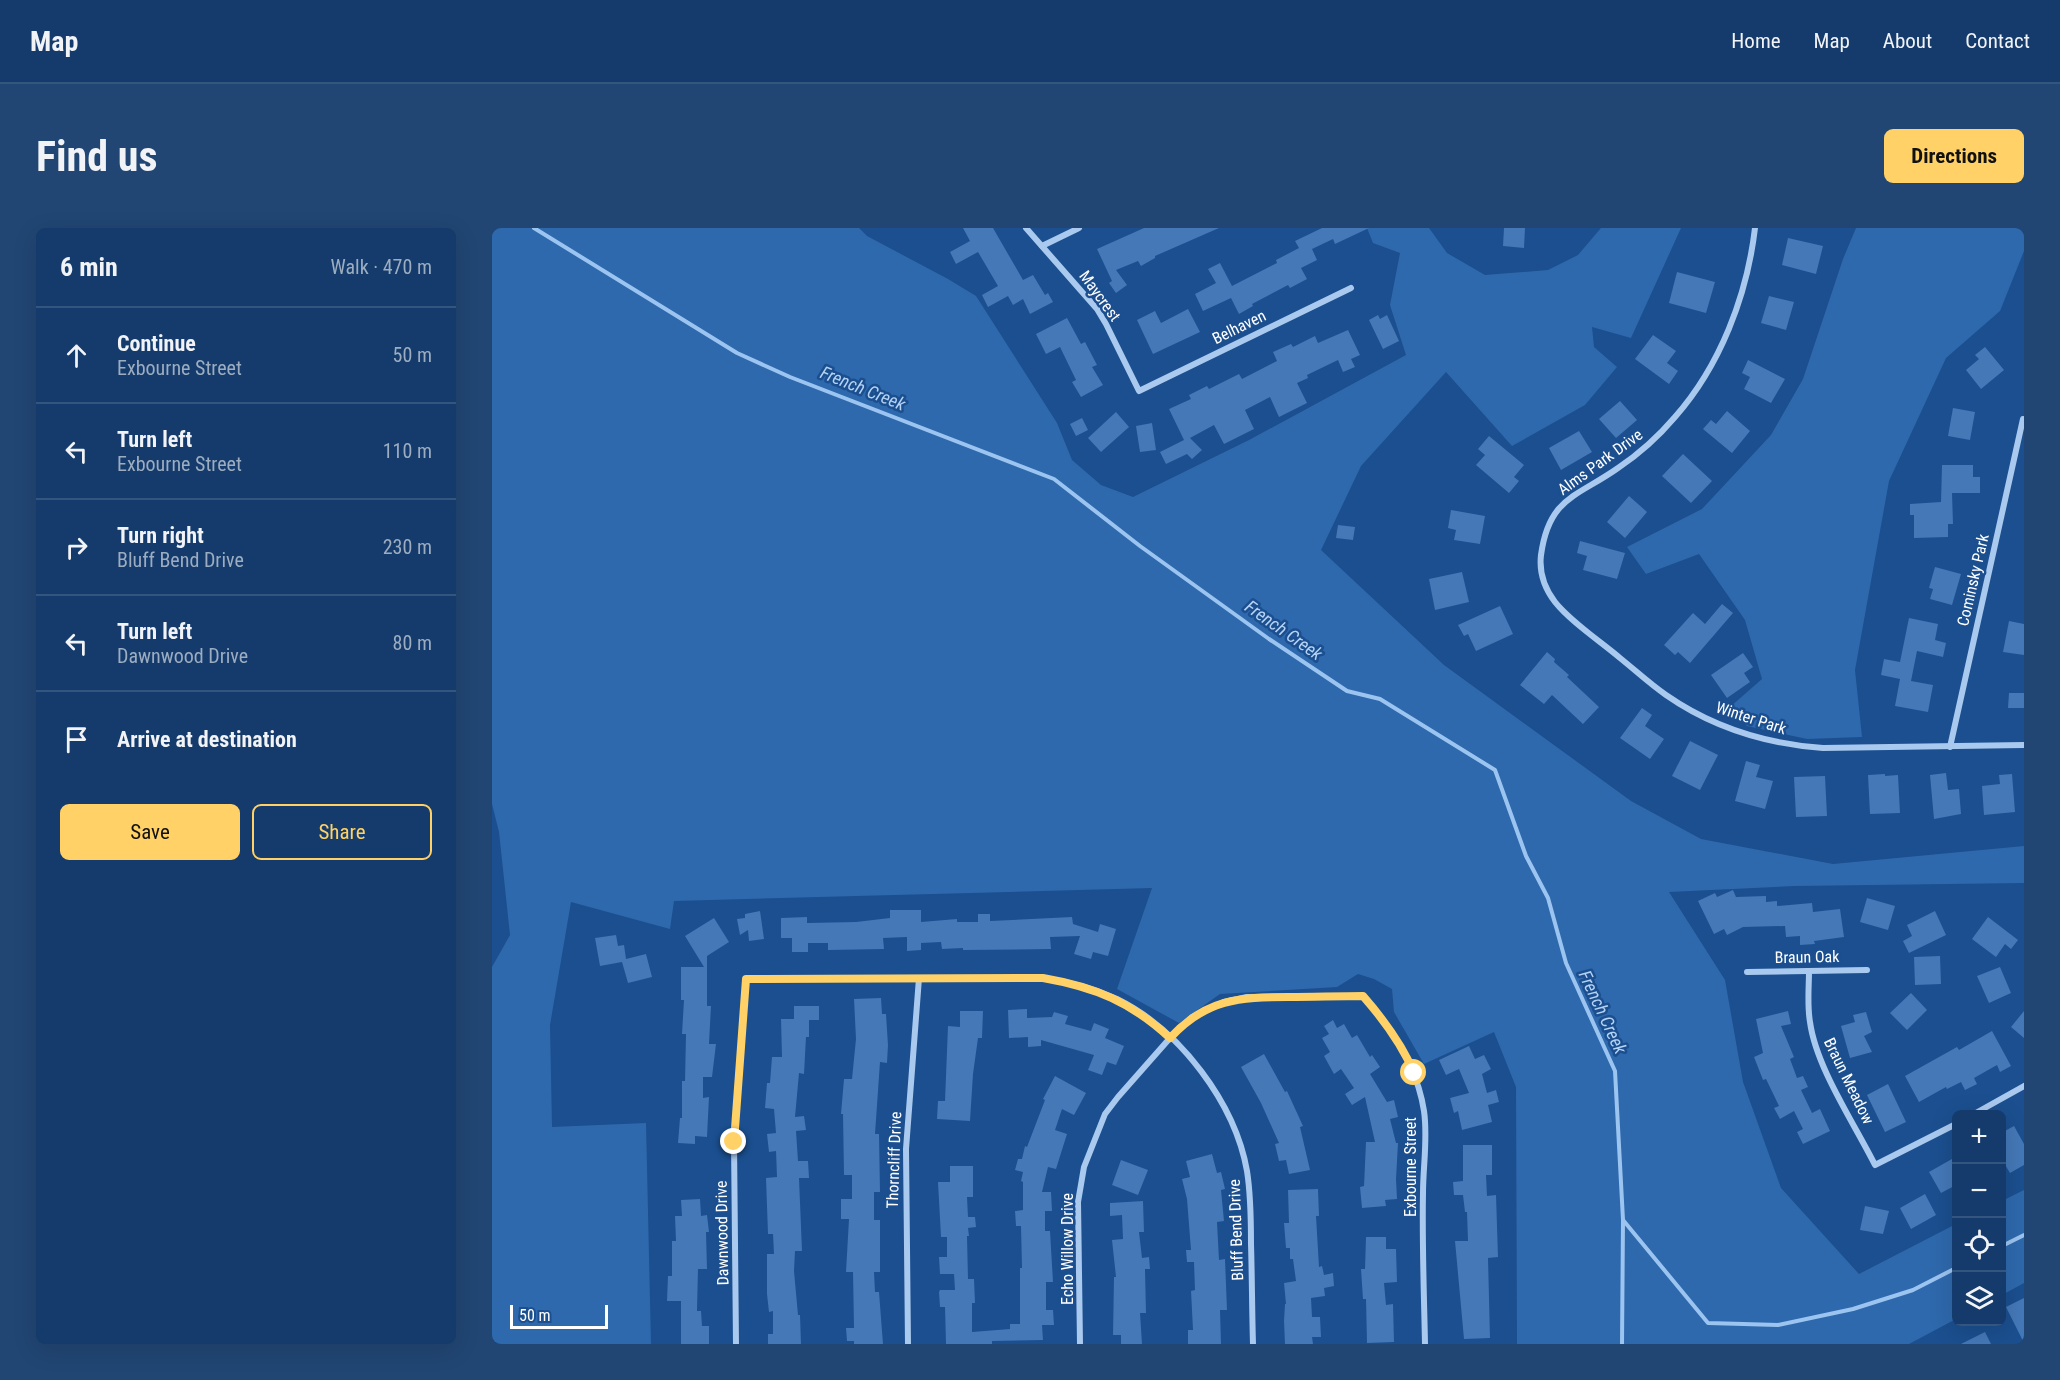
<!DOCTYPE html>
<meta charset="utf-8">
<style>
:root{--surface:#143b6b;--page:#214673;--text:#f1f3f6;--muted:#9dadc1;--line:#33557e;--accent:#ffd166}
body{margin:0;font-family:"Roboto Condensed",sans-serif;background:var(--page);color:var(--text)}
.controls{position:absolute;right:18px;bottom:18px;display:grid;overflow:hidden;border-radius:9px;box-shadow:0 6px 24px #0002}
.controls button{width:54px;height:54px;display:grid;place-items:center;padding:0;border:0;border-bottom:2px solid var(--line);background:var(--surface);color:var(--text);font:30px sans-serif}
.scale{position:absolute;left:18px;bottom:15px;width:98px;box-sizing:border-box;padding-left:6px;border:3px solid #fff;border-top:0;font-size:16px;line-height:21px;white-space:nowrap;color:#fff;-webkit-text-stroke:4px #1b4f8f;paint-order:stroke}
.stop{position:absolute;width:18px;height:18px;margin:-14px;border:4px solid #ffd166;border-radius:50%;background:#fff}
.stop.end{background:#ffd166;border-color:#fff;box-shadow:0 2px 6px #0008}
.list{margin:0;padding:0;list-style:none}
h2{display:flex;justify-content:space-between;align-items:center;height:78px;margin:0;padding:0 24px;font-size:26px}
h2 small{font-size:20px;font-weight:400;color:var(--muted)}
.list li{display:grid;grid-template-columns:39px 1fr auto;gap:18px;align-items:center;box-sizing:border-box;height:96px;padding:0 24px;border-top:2px solid var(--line)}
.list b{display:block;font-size:22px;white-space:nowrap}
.list p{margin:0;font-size:20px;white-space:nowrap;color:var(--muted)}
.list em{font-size:20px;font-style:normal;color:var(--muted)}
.actions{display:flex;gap:12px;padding:18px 24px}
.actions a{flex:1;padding:14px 0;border:2px solid var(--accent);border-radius:9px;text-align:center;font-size:21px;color:var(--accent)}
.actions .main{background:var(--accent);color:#111}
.icon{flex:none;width:33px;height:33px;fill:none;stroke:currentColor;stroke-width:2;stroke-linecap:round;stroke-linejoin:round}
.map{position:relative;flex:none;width:1532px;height:1116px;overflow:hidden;border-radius:9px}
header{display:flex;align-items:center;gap:36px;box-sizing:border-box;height:84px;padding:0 30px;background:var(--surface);border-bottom:2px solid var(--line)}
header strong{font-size:28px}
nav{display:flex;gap:33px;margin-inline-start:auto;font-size:21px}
.intro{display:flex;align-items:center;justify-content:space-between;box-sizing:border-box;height:144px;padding:0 36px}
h1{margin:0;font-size:42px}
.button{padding:15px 27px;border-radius:9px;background:var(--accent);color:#111;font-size:21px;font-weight:700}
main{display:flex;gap:36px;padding:0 36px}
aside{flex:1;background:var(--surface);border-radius:9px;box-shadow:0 6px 24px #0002}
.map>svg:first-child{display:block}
.green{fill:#2e69ad}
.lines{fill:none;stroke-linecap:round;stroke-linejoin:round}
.stream{stroke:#9cc4f0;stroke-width:4}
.building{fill:#4478b7}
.street{stroke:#a9c9ee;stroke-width:6}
.route{stroke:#ffd166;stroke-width:8}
.labels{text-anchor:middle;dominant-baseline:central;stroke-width:5;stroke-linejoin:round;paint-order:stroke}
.street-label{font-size:16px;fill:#fff;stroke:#1b4f8f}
.water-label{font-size:18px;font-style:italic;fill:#b5d3f5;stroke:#1b4f8f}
</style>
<header>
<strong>Map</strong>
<nav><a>Home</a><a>Map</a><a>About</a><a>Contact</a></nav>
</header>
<div class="intro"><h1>Find us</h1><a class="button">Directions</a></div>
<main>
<aside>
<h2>6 min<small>Walk · 470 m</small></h2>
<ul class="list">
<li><svg class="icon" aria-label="ahead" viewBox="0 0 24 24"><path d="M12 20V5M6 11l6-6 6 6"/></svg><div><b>Continue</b><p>Exbourne Street</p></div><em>50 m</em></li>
<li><svg class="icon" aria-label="left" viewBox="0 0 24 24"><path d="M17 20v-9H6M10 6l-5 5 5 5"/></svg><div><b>Turn left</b><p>Exbourne Street</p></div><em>110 m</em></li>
<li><svg class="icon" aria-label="right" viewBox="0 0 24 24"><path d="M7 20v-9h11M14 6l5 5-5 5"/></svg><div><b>Turn right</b><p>Bluff Bend Drive</p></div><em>230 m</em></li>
<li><svg class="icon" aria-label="left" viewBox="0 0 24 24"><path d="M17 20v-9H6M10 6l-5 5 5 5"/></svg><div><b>Turn left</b><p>Dawnwood Drive</p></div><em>80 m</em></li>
<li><svg class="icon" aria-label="arrive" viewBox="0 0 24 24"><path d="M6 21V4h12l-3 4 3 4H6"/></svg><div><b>Arrive at destination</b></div></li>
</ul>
<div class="actions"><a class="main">Save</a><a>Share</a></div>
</aside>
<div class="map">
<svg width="1532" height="1116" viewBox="0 0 1532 1116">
<rect width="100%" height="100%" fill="#1b4f8f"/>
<g class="green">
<path d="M0 0H367L375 8 456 51 484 68 565 195 580 232 609 257 641 269 757 212 914 127 898 77 908 25 881 15 875 0H937L955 25 993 47 1056 42 1086 27 1109 0H1189L1139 110 1100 99 1102 119 1125 139 1093 177 1020 218 954 144 869 238 829 322 952 437 1139 573 1209 611 1341 636 1532 618V655L1302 658 1177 664 1233 752 1251 854 1289 960 1367 1046 1464 996V1091L1417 1116H1025L1024 859 1002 804 932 836 902 784 900 761 882 751 866 746 845 759 728 766 687 795 625 761 660 660 182 673 178 701 79 674 58 797 60 899 154 895 159 1116H0V739L18 707 7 604 0 576Z"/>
<path d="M1364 0H1532V23L1508 83 1454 130 1397 253 1363 442 1370 509 1315 511 1255 498 1238 479 1270 451 1253 392 1207 326 1154 346 1135 319 1210 281 1279 207 1311 151 1351 31Z"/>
<path d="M1532 962V1055L1510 1067V973Z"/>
</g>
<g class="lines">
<g class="stream">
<path d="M42 0 245 125 298 149 562 251 648 318 777 411 855 463 888 471 1003 542 1034 628 1056 670 1074 735 1123 843 1131 992 1130 1116"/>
<path d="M1131 992 1216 1095 1286 1097 1361 1081 1421 1062 1464 1040"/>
<path d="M1510 1018 1532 1007"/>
</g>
</g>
<g class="building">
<path d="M471 0H501L531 52 541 47 553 67 556 65 561 74 538 86 531 71 521 77 516 68 496 79 490 67 506 58 486 24 464 36 458 24 478 13Z"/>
<path d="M652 0H727L663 28V30L649 38 646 33 624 42 635 57 624 65 617 55 620 53 605 21Z"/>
<path d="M830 0H877L843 16 841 11 820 21 825 32 809 40 815 51 798 60 796 57 760 76 761 78 747 86 739 70 711 83 703 66 724 55 716 41 728 35 740 58 785 35 784 32 807 20 803 13Z"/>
<path d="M1012 0H1033L1032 20 1011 18Z"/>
<path d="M1296 10 1331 18 1324 46 1290 37Z"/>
<path d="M1185 44 1223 54 1214 85 1177 75Z"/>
<path d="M1277 68 1302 74 1294 102 1269 95Z"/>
<path d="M696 81 708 104 661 126 645 92 663 83 669 95Z"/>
<path d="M886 87 888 91 895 87 907 113 891 121 877 92Z"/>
<path d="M575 90 589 116 593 114 605 137 600 139 611 157 589 169 580 154 584 152 568 119 554 126 544 106Z"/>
<path d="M856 102 868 127 859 131 863 139 851 144 846 132 815 147 816 150 805 155 815 175 787 189 778 169 753 182 762 201 732 216 722 197 698 210 710 222 700 231 695 226 674 236 668 224 692 212 677 181 699 171 697 167 715 158 717 161 747 146 750 151 785 133 781 124 799 116 801 119 823 108 826 115Z"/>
<path d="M1161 107 1184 123 1175 135 1186 143 1177 156 1143 131Z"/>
<path d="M1493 119 1512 142 1489 161 1474 142 1487 131 1483 127Z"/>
<path d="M1256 132 1293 151 1279 175 1252 161 1258 149 1250 145Z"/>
<path d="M1128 173 1145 192 1124 210 1107 191Z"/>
<path d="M1461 180 1483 184 1478 212 1456 208Z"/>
<path d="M1235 183 1258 203 1240 225 1211 201 1219 192 1224 196Z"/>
<path d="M624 184 637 199 609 224 596 210Z"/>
<path d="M590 190 596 202 584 208 578 196Z"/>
<path d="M660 195 664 222 648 224 644 198Z"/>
<path d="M1087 203 1100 224 1069 242 1057 220Z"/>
<path d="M997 208 1032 237 1022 249 1027 253 1017 265 984 237 993 227 986 221Z"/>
<path d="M1191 226 1220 253 1199 275 1170 248Z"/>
<path d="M1450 237H1481V249H1488V265H1460L1461 296H1456V309L1422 310V287H1418V276L1449 274Z"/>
<path d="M1137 268 1155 284 1133 310 1115 294Z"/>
<path d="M959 282 993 288 988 316 962 312 964 302 956 300Z"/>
<path d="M846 297 863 299 861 312 844 310Z"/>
<path d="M1088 313 1133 325 1125 351 1091 342 1095 328 1085 325Z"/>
<path d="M1443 339 1469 346 1460 377 1438 371 1441 361 1437 360Z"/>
<path d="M970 344 977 374 943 382 937 351Z"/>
<path d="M1230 376 1241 385 1198 435 1186 424 1183 427 1172 417 1201 385 1213 396Z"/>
<path d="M1008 378 1021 406 984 423 976 406 972 408 966 397Z"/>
<path d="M1417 390 1446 396 1443 412 1454 415 1451 429 1425 423 1419 453 1441 457 1436 484 1403 478 1408 451 1389 447 1392 431 1408 434Z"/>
<path d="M1517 393 1532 396V427L1511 424Z"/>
<path d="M1055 424 1063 431 1062 434 1077 447 1075 449 1107 479 1091 496 1060 467 1052 476 1028 457Z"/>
<path d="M1251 425 1261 439 1252 445 1258 454 1235 470 1219 447Z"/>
<path d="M1517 465H1532V480H1516Z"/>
<path d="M1150 480 1160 487 1153 498 1172 511 1158 531 1128 510Z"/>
<path d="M1198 513 1226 527 1208 562 1180 548Z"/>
<path d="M1254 533 1268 537 1264 549 1281 553 1273 581 1243 573Z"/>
<path d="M1454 545 1456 562 1467 561 1469 586 1442 591 1438 547Z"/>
<path d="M1393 546V548L1406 547 1408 585 1378 586 1376 547Z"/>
<path d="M1520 546 1523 584 1492 587 1490 558 1508 556 1507 547Z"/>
<path d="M1333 548 1335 588 1304 589 1302 549Z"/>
<path d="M1241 662 1244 669 1274 668V674L1285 673V678L1320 675 1321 684 1348 681 1352 709 1322 713 1323 716 1308 717V708L1294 709 1293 698 1251 699 1235 707 1232 701 1222 706 1206 673 1223 665 1225 669Z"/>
<path d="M1375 670 1403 678 1396 702 1368 694Z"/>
<path d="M398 682H429V694L465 691V694H486V686H498V693L580 689 581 696 606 704 608 696 624 701 616 728 601 724 599 731 582 726 588 708 558 709 559 721 471 722V720L450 721 449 714 429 715V722L415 723V709L391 710 392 721 336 722V715H316V724H300V710H289V690L315 689V695L364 694 398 690Z"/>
<path d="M268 683 272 711 257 713 256 702 248 707 245 691 253 690V686Z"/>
<path d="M1443 683 1454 707 1417 725 1411 713 1420 708 1415 697Z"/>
<path d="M1496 689 1526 712 1519 721 1513 716 1504 729 1480 711Z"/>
<path d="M222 690 237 714 215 728V778H219L217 816H224L220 849H211V870L217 869 215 909 203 908V916L186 915 188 890H190V853H193L194 806H190L192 772H189V739H212L193 708Z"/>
<path d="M124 707 126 718 132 717 134 731 154 726 160 749 136 755 130 734 108 738 103 710Z"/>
<path d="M1448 728 1449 756 1423 757 1422 729Z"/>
<path d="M1508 739 1519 765 1497 775 1485 748Z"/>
<path d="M1419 765 1435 782 1415 802 1398 785Z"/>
<path d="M389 770 390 786H394L396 817 395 835 388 834 383 906H387L388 964H382V992H388V1044H382L383 1064H387L391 1116H362V1113H355L354 1100H362L361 1044H354L357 991H349V971H360V947H352L351 886H349L352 851H360L364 811 362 771Z"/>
<path d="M302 778H327V792H317V809H314L312 846 307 845 303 889 312 888 314 902 304 903 306 933H316L317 950H307L310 1023H303L302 1043 306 1087H308L309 1116H276V1106H281V1083L277 1084 275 1066V1026H282L281 1006H276L274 950 285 949 284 923 277 924 275 906 284 905 282 881 273 880 275 855H278L280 829H290L289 791H302Z"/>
<path d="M535 781V790L560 789 562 784 576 788 573 796 599 803 602 795 617 801 613 810 632 818 624 837 615 834 610 847 596 842 602 827 549 812V818L536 819V809L517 810 516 782Z"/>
<path d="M468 783H491L490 810H486L481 846 478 893 445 891 446 873H453L456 798 468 799Z"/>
<path d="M1296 783 1299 796 1289 798 1302 829 1298 831 1305 850 1311 848 1316 859 1309 862 1320 885 1328 881 1338 903 1311 916 1305 904 1311 901 1302 883 1288 891 1282 880 1287 878 1274 851 1271 852 1262 829 1271 825 1264 791Z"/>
<path d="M1532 783V810L1519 799Z"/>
<path d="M1374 784 1380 804 1372 808 1380 824 1358 830 1349 798 1363 794 1361 787Z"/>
<path d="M841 792 845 800 852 796 860 810 865 807 878 829 880 827 888 839 878 846 895 874 902 872 906 889 898 891 904 915H906L904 951 905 971 893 972 894 978 870 980 868 959 872 958 874 914H883L873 869 860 877 853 866 862 860 849 841 842 846 832 828 838 824 830 810 837 806 832 798Z"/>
<path d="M1500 803 1519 838 1508 844 1505 837 1482 850 1485 856 1473 862 1469 854 1455 861 1454 859 1427 874 1413 848 1465 819 1467 822Z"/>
<path d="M977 818 983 831 992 827 999 841 990 846 995 865 1004 862 1007 874 996 877 1000 894 970 902 966 883 962 885 958 870 977 865 967 841 954 847 947 832Z"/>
<path d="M772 826 793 864 795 863 811 898 808 899 818 942 797 946 794 932 787 933 783 916 787 915 769 875 749 839Z"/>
<path d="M563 848 594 865 582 887 570 881 563 902 575 906 564 941 556 939 550 964H559L560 983H553V1003H558L561 1054H554V1082H561L562 1097H550L551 1112 500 1113V1116H454L453 1079H448L447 1064 448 1062H463L462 1046H448L447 1029H455V1009H449L446 954H458V938H481V969H475L476 989H483L484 999 476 1000 477 1008H475L476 1051H482L483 1075H480V1104L518 1101V1096H528V1040H530L529 998H524L523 983 531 982V954L529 953 531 944 523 942 526 931H530L533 918 535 919 553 872 551 871Z"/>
<path d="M1396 856 1414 894 1393 904 1375 867Z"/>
<path d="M1522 898 1532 916V937L1518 945 1509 930V913L1514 910 1511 904Z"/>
<path d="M971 917H1000V947H994L995 968 1004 967 1006 1029 996 1030 998 1110 972 1111 963 1013H976L975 984H973L971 967H962L961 954 971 953Z"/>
<path d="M720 926 725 945 729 944 733 961 729 962 732 993 725 994 727 1032 733 1031 735 1082H728L729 1116H696V1102H701L699 1063 703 1062 702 1034H695L694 1022H699L695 971 690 951 698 949 694 933Z"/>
<path d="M1460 931 1464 940V957L1449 965 1437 944Z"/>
<path d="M629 932 656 942 646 967 620 957Z"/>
<path d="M826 961 827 988H824L827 1039 830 1038 832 1047 841 1045 842 1058 832 1060 833 1068 819 1070 820 1089H828L829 1109H820L821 1116H793L792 1093 793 1076H794L792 1055 804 1053 801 1031H798V1020H794L792 995H797L796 962Z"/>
<path d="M1433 966 1444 987 1419 1001 1408 980Z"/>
<path d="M208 971 209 988 215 987 217 1004H214L215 1041H206L205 1083H209L210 1098H217V1116H189V1073H175L176 1048H180V1013H184L183 988H190L189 972Z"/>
<path d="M651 973 652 1004H647L650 1030 657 1029 658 1041H653L654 1085H648L650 1116H629V1107H621L622 1049H624L620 1012 631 1011 630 987 618 988V975Z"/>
<path d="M1373 978 1397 983 1391 1006 1368 1002Z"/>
<path d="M874 1009H894V1021H904L905 1054 892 1055 894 1077 901 1076 902 1114 875 1115 874 1071H871L869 1041H873Z"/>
<path d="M1532 1070V1115L1514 1079Z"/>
<path d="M1493 1104 1499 1116H1469Z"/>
</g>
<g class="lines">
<g class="street">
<path d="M534 0 605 81 614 96 647 163 859 60"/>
<path d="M1263 0C1255 68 1228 138 1183 189 1166 209 1147 226 1126 240 1085 269 1057 269 1049 327 1047 344 1053 361 1063 374 1079 394 1108 413 1128 430 1143 442 1158 456 1174 467 1220 499 1275 516 1331 520L1532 517"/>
<path d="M550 18 587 0"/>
<path d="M1458 519 1531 191"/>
<path d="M1317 743C1317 759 1315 777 1318 794 1324 839 1362 895 1383 937L1464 896"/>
<path d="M1255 744 1375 742"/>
<path d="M1482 886 1532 858"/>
<path d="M244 1116 242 914 254 751 551 750C577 754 601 760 625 771 688 802 743 875 755 943 759 968 759 992 759 1016 760 1049 760 1083 761 1116"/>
<path d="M416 1116 414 921 427 750"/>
<path d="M588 1116 586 974 592 939 613 886 626 869 678 810 700 789 732 774 755 769 871 768C901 801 925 838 932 883 936 910 931 938 931 965 930 1015 932 1066 933 1116"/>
</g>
</g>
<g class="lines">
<path class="route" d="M242 914 254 751 551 750C603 759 639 774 678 810 714 771 747 769 797 769 821 769 846 768 871 768 892 792 910 816 922 845"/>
</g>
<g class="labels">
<g class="street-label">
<text transform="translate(608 68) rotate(54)">Maycrest</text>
<text transform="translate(747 99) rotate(-26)">Belhaven</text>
<text transform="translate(1108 234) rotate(-36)">Alms Park Drive</text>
<text transform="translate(1481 352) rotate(-77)">Cominsky Park</text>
<text transform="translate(1259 490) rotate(18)">Winter Park</text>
<text transform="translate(1315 729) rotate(-1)">Braun Oak</text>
<text transform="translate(1357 853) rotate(64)">Braun Meadow</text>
<text transform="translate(402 932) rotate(-88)">Thorncliff Drive</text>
<text transform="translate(918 939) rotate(-90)">Exbourne Street</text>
<text transform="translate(744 1002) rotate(-92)">Bluff Bend Drive</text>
<text transform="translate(230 1005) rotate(-91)">Dawnwood Drive</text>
<text transform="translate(575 1021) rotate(-90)">Echo Willow Drive</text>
</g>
<g class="water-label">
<text transform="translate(371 160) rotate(22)">French Creek</text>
<text transform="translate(792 402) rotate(35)">French Creek</text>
<text transform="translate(1111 784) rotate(65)">French Creek</text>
</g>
</g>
</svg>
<div class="controls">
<button>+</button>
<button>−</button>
<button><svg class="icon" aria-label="locate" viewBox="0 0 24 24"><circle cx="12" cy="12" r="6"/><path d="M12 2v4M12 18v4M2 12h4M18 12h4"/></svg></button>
<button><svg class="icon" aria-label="layers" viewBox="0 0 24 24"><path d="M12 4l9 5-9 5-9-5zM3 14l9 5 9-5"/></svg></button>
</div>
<div class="scale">50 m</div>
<div class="stop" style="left:922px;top:845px"></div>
<div class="stop end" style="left:242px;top:914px"></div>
</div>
</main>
